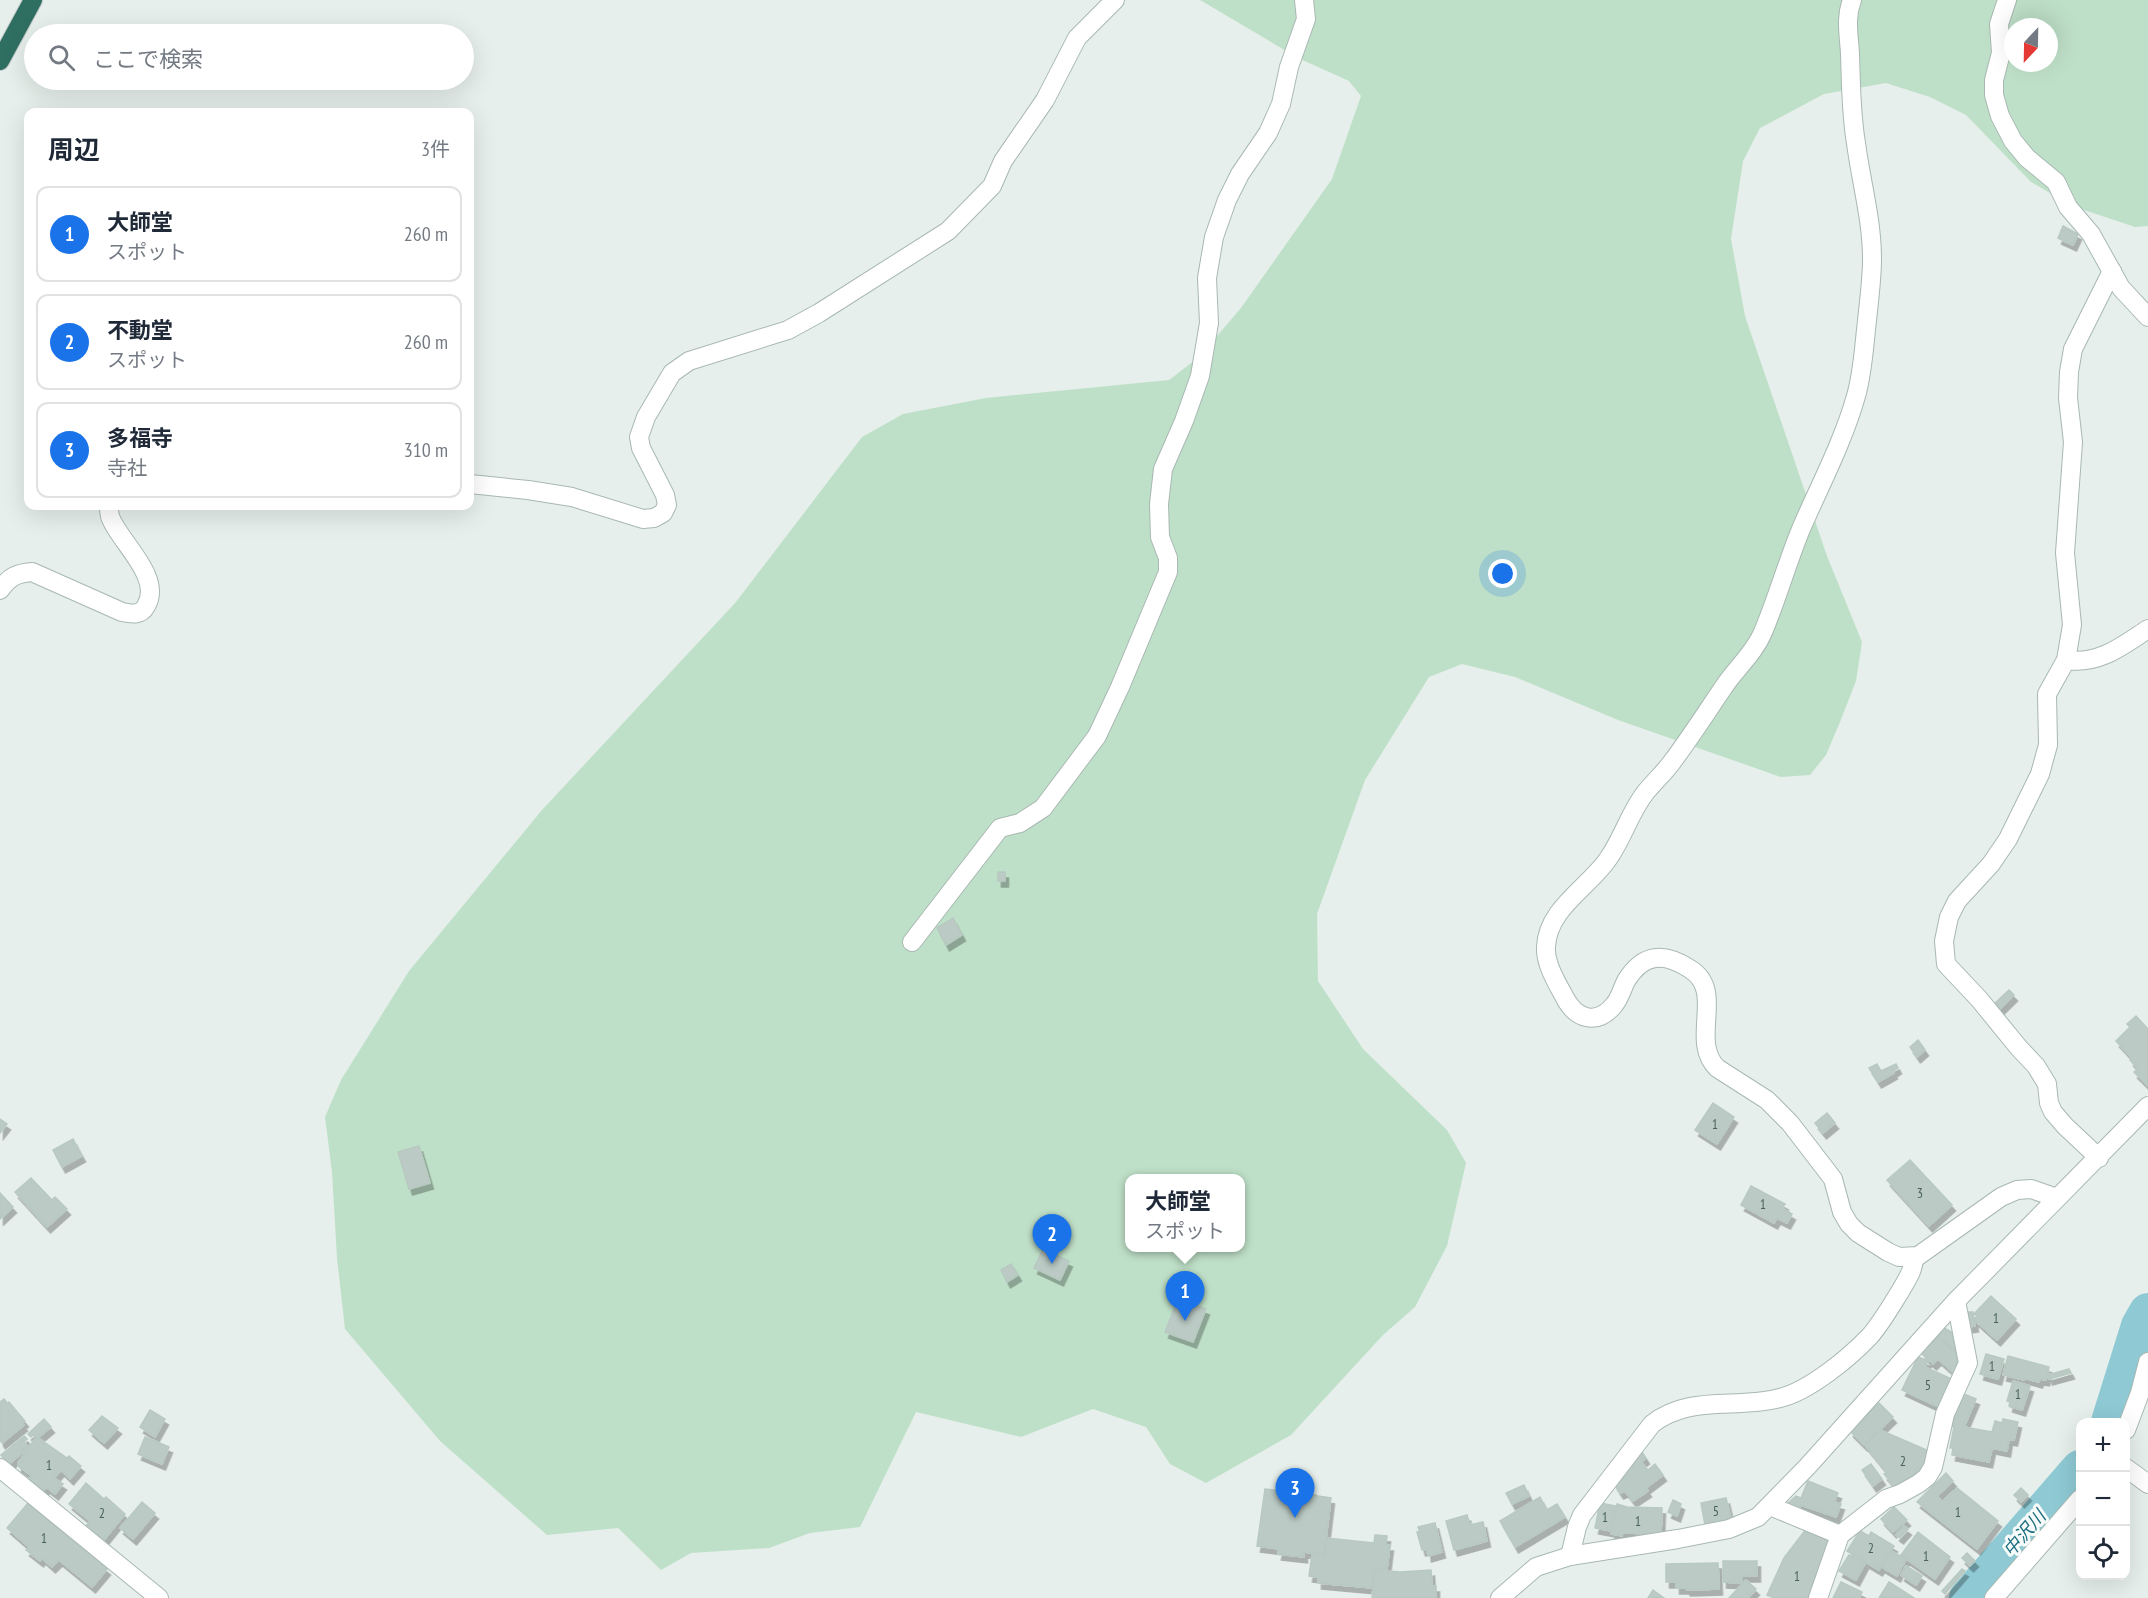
<!DOCTYPE html>
<html lang="ja">
<meta charset="utf-8">
<style>
:root{--surface:#fff;--page:#f6f6f7;--text:#1f2937;--muted:#747a83;--line:#e0e1e3;--accent:#1a73e8}
body{margin:0;font-family:"PT Sans Narrow","Noto Sans JP",sans-serif;background:var(--page);color:var(--text)}
.controls{position:absolute;right:18px;bottom:18px;display:grid;overflow:hidden;border-radius:12px;box-shadow:0 6px 24px #0002}
.controls button{width:54px;height:54px;display:grid;place-items:center;padding:0;border:0;border-bottom:2px solid var(--line);background:var(--surface);color:var(--text);font:30px sans-serif}
.compass{position:absolute;left:2004px;top:18px;width:54px;height:54px;border-radius:50%;background:var(--surface);box-shadow:0 6px 24px #0002;rotate:202deg}
.you{position:absolute;left:1503px;top:574px;width:21px;height:21px;margin:-15px;border:4px solid #fff;border-radius:50%;background:#1a73e8;box-shadow:0 0 0 9px #1a73e833}
.badge{display:grid;place-items:center;width:39px;height:39px;border-radius:50%;background:var(--accent);color:#fff;font-size:20px;font-weight:700}
.pin{position:absolute;translate:-50% -50px;filter:drop-shadow(0 2px 3px #0008)}
.pin::after{content:'';position:absolute;top:32px;width:21px;height:18px;background:inherit;clip-path:polygon(0 0,100% 0,50% 100%)}
.popup{position:absolute;left:1125px;top:1174px;width:120px;height:78px;box-sizing:border-box;display:grid;place-content:center;border-radius:12px;background:var(--surface);filter:drop-shadow(0 2px 4px #0005);font-size:20px;white-space:nowrap;color:var(--muted)}
.popup b{font-size:22px;color:var(--text)}
.popup::after{content:'';position:absolute;left:50%;top:100%;margin-left:-12px;border:12px solid transparent;border-top-color:var(--surface)}
.list{margin:0;padding:0;list-style:none}
h2{display:flex;justify-content:space-between;align-items:center;height:78px;margin:0;padding:0 24px;font-size:26px}
h2 small{font-size:20px;font-weight:400;color:var(--muted)}
.list li{display:grid;grid-template-columns:39px 1fr auto;gap:18px;align-items:center;box-sizing:border-box;height:96px;margin:0 12px 12px;padding:0 12px;border:2px solid var(--line);border-radius:12px}
.list b{display:block;font-size:22px;white-space:nowrap}
.list p{margin:0;font-size:20px;white-space:nowrap;color:var(--muted)}
.list em{font-size:20px;font-style:normal;color:var(--muted)}
.icon{flex:none;width:33px;height:33px;fill:none;stroke:currentColor;stroke-width:2;stroke-linecap:round;stroke-linejoin:round}
.map{position:relative;flex:none;width:2148px;height:1598px;overflow:hidden}
.search{position:absolute;background:var(--surface);box-shadow:0 6px 24px #0002;left:24px;top:24px;width:450px;height:66px;display:flex;align-items:center;gap:15px;box-sizing:border-box;padding:0 21px;border-radius:33px;color:var(--muted);font-size:22px}
.panel{position:absolute;background:var(--surface);box-shadow:0 6px 24px #0002;left:24px;top:108px;width:450px;height:402px;border-radius:12px}
.map>svg:first-child{display:block}
.green{fill:#bfe0c8;fill-rule:evenodd}
.lines{fill:none;stroke-linecap:round;stroke-linejoin:round}
.river{stroke:#8ec9d4;stroke-width:38}
.building{fill:#bbcac4;stroke:#b8c9c2;stroke-width:1.5;filter:url(#shadow)}
.minor-casing{stroke:#a8b8b2;stroke-width:20}
.motorway-casing{stroke:#c2cac8;stroke-width:20}
.minor{stroke:#fff;stroke-width:18}
.motorway{stroke:#2f6f62;stroke-width:18}
.labels{text-anchor:middle;dominant-baseline:central;stroke-width:6;stroke-linejoin:round;paint-order:stroke}
.number-label{font-size:14px;fill:#4a645c}
.water-label{font-size:18px;font-style:italic;fill:#1c6f80;stroke:#f7fbf9}
</style>
<div class="map">
<svg width="2148" height="1598" viewBox="0 0 2148 1598">
<defs>
<filter id="shadow"><feDropShadow dx="3.5" dy="6" stdDeviation="0" flood-color="#0004"/></filter>
</defs>
<rect width="100%" height="100%" fill="#e6efeb"/>
<path class="green" d="M1200 0H2148V226L2135 227 2072 206 2031 182 1966 115 1930 97 1886 83 1824 94 1760 128 1743 161 1731 239 1745 316 1827 556 1862 642 1856 681 1840 722 1826 755 1810 775 1781 777 1618 720 1515 677 1462 664 1429 677 1365 780 1317 914 1318 981 1363 1049 1447 1130 1466 1163 1447 1246 1415 1307 1383 1335 1291 1435 1206 1483 1170 1464 1146 1427 1093 1409 1021 1437 916 1412 860 1527 810 1533 769 1548 691 1553 661 1570 618 1528 547 1535 440 1441 345 1329 337 1258 332 1172 325 1117 341 1080 409 971 542 810 736 602 862 437 903 414 986 398 1169 380 1199 357 1241 308 1332 179 1361 96 1349 81 1298 58ZM2013 27H2049V63H2013ZM1130 1178H1240V1248H1130Z"/>
<g class="lines">
<g class="river">
<path d="M2110 1422 2140 1326 2148 1312"/>
<path d="M1968 1598 2080 1469"/>
</g>
</g>
<g class="building">
<path d="M2063 226 2078 234 2073 245 2058 238Z"/>
<rect x="998" y="872" width="7" height="9"/>
<path d="M953 918 962 935 946 945 937 928Z"/>
<path d="M2009 990 2014 995 2000 1009 1995 1003Z"/>
<path d="M2136 1016 2148 1029V1086L2134 1072 2138 1069 2130 1060 2132 1058 2116 1041 2130 1027 2127 1024Z"/>
<path d="M1918 1040 1925 1050 1917 1057 1910 1047Z"/>
<path d="M1877 1064 1881 1071 1896 1064 1898 1068 1893 1071 1894 1073 1878 1082 1869 1068Z"/>
<path d="M1713 1103 1734 1117 1717 1144 1695 1130Z"/>
<path d="M1827 1113 1835 1123 1823 1133 1815 1123Z"/>
<path d="M0 1119 7 1124 0 1133Z"/>
<path d="M73 1139 82 1156 62 1167 53 1150Z"/>
<path d="M419 1146 430 1183 409 1189 398 1152Z"/>
<path d="M1910 1160 1952 1205 1929 1226 1887 1180Z"/>
<path d="M31 1178 52 1200 55 1197 67 1209 47 1227 15 1192Z"/>
<path d="M1751 1186 1785 1204 1782 1208 1792 1214 1787 1223 1777 1218 1774 1223 1741 1205Z"/>
<path d="M0 1193 13 1207 0 1219Z"/>
<path d="M1043 1249 1069 1261 1060 1280 1034 1268Z"/>
<path d="M1011 1264 1018 1275 1007 1282 1001 1270Z"/>
<path d="M1991 1296 2016 1319 1997 1340 1975 1320 1978 1317 1974 1314Z"/>
<path d="M1178 1299 1206 1309 1193 1342 1165 1332Z"/>
<path d="M1967 1312H1973L1975 1326 1969 1327Z"/>
<path d="M1944 1328 1955 1334 1960 1346 1956 1351 1938 1336Z"/>
<path d="M1937 1336 1962 1358 1954 1373 1938 1359 1933 1364 1921 1353Z"/>
<path d="M1986 1354 2004 1359 1998 1379 1980 1374Z"/>
<path d="M2008 1356 2049 1367 2046 1380 2040 1379 2039 1382 2024 1378V1380L2003 1375Z"/>
<path d="M1918 1357 1928 1361 1925 1367 1954 1380 1941 1408 1902 1390Z"/>
<path d="M2069 1369 2071 1373 2049 1379 2048 1375Z"/>
<path d="M2013 1381 2030 1386 2022 1410 2009 1406 2010 1402 2007 1401Z"/>
<path d="M1964 1394 1976 1399 1964 1427 1992 1432 1995 1421 2002 1423 2003 1419 2018 1422 2014 1440 2009 1439 2007 1451 1992 1448 1989 1462 1952 1455 1953 1448H1950L1954 1427 1951 1426Z"/>
<path d="M4 1399 8 1404 9 1402 25 1421 22 1423 24 1425 2 1443 0 1440V1402Z"/>
<path d="M1879 1403 1893 1417 1864 1445 1850 1431Z"/>
<path d="M150 1410 165 1419 155 1437 140 1427Z"/>
<path d="M102 1416 118 1428 104 1443 89 1430Z"/>
<path d="M44 1419 51 1427 40 1436 39 1435 36 1437 33 1435 31 1437 28 1434Z"/>
<path d="M1880 1430 1931 1452 1925 1470 1894 1486 1884 1474 1887 1472 1865 1445Z"/>
<path d="M24 1436 27 1439 24 1442 27 1446 22 1450 23 1452 9 1464 1 1455Z"/>
<path d="M37 1437 67 1458 69 1456 81 1466 70 1479 61 1470 54 1478 63 1484 55 1494 46 1487 43 1492 28 1481 32 1476 18 1466V1463L26 1452 25 1451Z"/>
<path d="M145 1437 169 1447 162 1464 138 1454Z"/>
<path d="M1642 1452 1646 1458 1641 1462 1648 1470 1655 1464 1663 1475 1646 1488 1648 1491 1633 1501 1625 1491 1620 1493 1614 1484 1626 1475 1624 1471 1626 1466Z"/>
<path d="M1871 1464 1882 1479 1873 1486 1862 1470Z"/>
<path d="M1946 1473 1953 1481 1937 1496 1942 1502 1957 1488 1998 1521 1977 1549 1917 1502Z"/>
<path d="M1808 1481 1838 1493 1834 1502 1841 1504 1836 1517 1801 1505 1800 1508 1788 1503 1796 1496 1801 1498Z"/>
<path d="M86 1483 104 1499 106 1497 125 1514 103 1541 86 1526 90 1521 69 1504Z"/>
<path d="M1283 1485 1312 1489 1311 1495 1331 1498 1324 1555 1304 1552V1557L1278 1554 1279 1549 1257 1546 1265 1489 1282 1491Z"/>
<path d="M1524 1485 1529 1496 1512 1504 1506 1493Z"/>
<path d="M2021 1488 2028 1495 2021 1502 2014 1495Z"/>
<path d="M1540 1497 1547 1510 1557 1504 1565 1517 1515 1547 1500 1521Z"/>
<path d="M1726 1498 1731 1519 1705 1525 1701 1503Z"/>
<path d="M1673 1500 1681 1504 1677 1516 1668 1512Z"/>
<path d="M142 1502 155 1513 133 1539 120 1528Z"/>
<path d="M28 1503 107 1569 92 1587 59 1560 52 1567 42 1558 40 1561 26 1550 29 1547 7 1528Z"/>
<path d="M1600 1503 1616 1506 1611 1531 1595 1528Z"/>
<path d="M1617 1504 1627 1507 1662 1508 1661 1534 1623 1533 1622 1536 1611 1534Z"/>
<path d="M1894 1507 1907 1520 1893 1532 1881 1519Z"/>
<path d="M1467 1515 1470 1525 1483 1522 1487 1541 1454 1550 1446 1521Z"/>
<path d="M1435 1523 1442 1552 1428 1556 1427 1549 1422 1550 1417 1532H1420L1418 1527Z"/>
<path d="M1904 1526 1908 1529 1900 1538 1896 1535Z"/>
<path d="M1807 1528 1834 1540 1810 1598H1774L1767 1595 1784 1558Z"/>
<path d="M1860 1531 1869 1536 1871 1532 1894 1546 1879 1570 1847 1551Z"/>
<path d="M1918 1532 1950 1557 1935 1579 1901 1555Z"/>
<path d="M1375 1535 1387 1536 1386 1545H1390L1387 1569 1374 1568 1372 1588 1318 1583V1577L1309 1576 1312 1555 1324 1556 1327 1538 1374 1543Z"/>
<path d="M1891 1551 1906 1559 1897 1576 1882 1567Z"/>
<path d="M1967 1553 1975 1561 1970 1566 1962 1558Z"/>
<path d="M1849 1555 1865 1563 1856 1580 1839 1571Z"/>
<path d="M1723 1561H1757V1576H1742V1583L1723 1582Z"/>
<path d="M1718 1563 1719 1589 1687 1590 1686 1588H1676V1582H1666V1564Z"/>
<path d="M1906 1566 1922 1576 1916 1585 1901 1575Z"/>
<path d="M1962 1569 1965 1571 1945 1594 1942 1591Z"/>
<path d="M1375 1570 1400 1572 1431 1570 1432 1586H1436V1598H1372Z"/>
<path d="M1746 1580 1756 1589 1748 1598H1729Z"/>
<path d="M1841 1582 1862 1592 1859 1598H1833Z"/>
<path d="M1889 1582 1914 1598H1879Z"/>
<path d="M1653 1590 1664 1598H1648Z"/>
</g>
<g class="lines">
<defs>
<g id="minor">
<path d="M1852 0C1845 18 1849 35 1850 54 1851 84 1851 114 1856 143 1861 182 1872 219 1872 259 1872 279 1869 300 1867 321 1864 345 1863 372 1856 396 1843 442 1820 485 1801 529 1787 563 1777 599 1763 632 1754 654 1735 669 1723 688 1706 713 1690 738 1672 762 1664 773 1654 782 1645 793 1629 814 1623 838 1608 859 1589 887 1547 909 1546 947 1545 964 1557 983 1565 998 1576 1019 1597 1026 1614 1005 1620 998 1622 989 1626 981 1643 953 1664 952 1690 969 1726 991 1689 1040 1717 1068L1767 1100 1790 1123 1833 1179 1842 1212 1849 1224 1858 1233 1888 1252 1899 1257 1918 1256 2001 1197 2017 1190 2031 1189 2057 1198"/>
<path d="M2007 0 1999 24 2001 53 1994 80V95L2000 116 2013 141 2027 158 2056 182 2068 207 2091 234 2121 288 2148 317"/>
<path d="M470 484 528 490 572 497 643 519 654 518 663 513 667 505 665 495 641 448 639 437 646 417 672 373 689 361 788 330 819 313 948 231 992 186 1003 161 1045 100 1077 38 1115 0"/>
<path d="M0 590C9 577 17 573 32 572L122 612C131 614 141 616 146 606 163 578 121 543 111 519 109 515 109 510 109 506"/>
<path d="M2066 660C2099 665 2122 646 2148 629"/>
<path d="M912 942 1000 828 1020 823 1043 808 1097 736 1120 687 1168 572V558L1160 537 1159 504 1163 469 1184 421 1200 376 1209 323 1207 278 1214 237 1227 200 1240 174 1268 133 1281 104 1289 67 1306 19 1304 0"/>
<path d="M2099 1158 2065 1126 2053 1112 2049 1103 2047 1084 2036 1066 2019 1048 1979 999 1946 964 1944 941 1949 917 1957 901 1991 864 2008 839 2040 774 2048 745 2047 694 2066 660 2072 625 2065 553 2073 442 2068 398 2069 372 2073 349 2112 271"/>
<path d="M2126 1430 2140 1393 2148 1362"/>
<path d="M0 1468 159 1598"/>
<path d="M2126 1468 2148 1484"/>
<path d="M1770 1506 1840 1535"/>
<path d="M1570 1556 1577 1527 1582 1515 1652 1424C1690 1394 1736 1410 1780 1398 1809 1391 1849 1358 1870 1336 1882 1322 1891 1306 1901 1290 1907 1279 1914 1270 1914 1257"/>
<path d="M1500 1598 1536 1567 1570 1556 1678 1539 1729 1529 1758 1517 1807 1467 1956 1301 2148 1106"/>
<path d="M1818 1598 1840 1535 1886 1499 1900 1494 1918 1484 1927 1477 1933 1467 1945 1414 1968 1363 1956 1301"/>
<path d="M1994 1598 2080 1499"/>
</g>
<path id="motorway" d="M0 61 33 0"/>
</defs>
<use href="#minor" class="minor-casing"/>
<use href="#motorway" class="motorway-casing"/>
<use href="#minor" class="minor"/>
<use href="#motorway" class="motorway"/>
</g>
<g class="labels">
<g class="number-label">
<text x="1715" y="1124">1</text>
<text x="1920" y="1193">3</text>
<text x="1763" y="1204">1</text>
<text x="1996" y="1318">1</text>
<text x="1992" y="1366">1</text>
<text x="1928" y="1385">5</text>
<text x="2018" y="1394">1</text>
<text x="1903" y="1461">2</text>
<text x="49" y="1465">1</text>
<text x="1716" y="1511">5</text>
<text x="1958" y="1512">1</text>
<text x="102" y="1513">2</text>
<text x="1605" y="1517">1</text>
<text x="1638" y="1521">1</text>
<text x="44" y="1538">1</text>
<text x="1871" y="1548">2</text>
<text x="1926" y="1556">1</text>
<text x="1797" y="1576">1</text>
</g>
<g class="water-label">
<text transform="translate(2024 1533) rotate(-49)">中沢川</text>
</g>
</g>
</svg>
<div class="controls">
<button>+</button>
<button>−</button>
<button><svg class="icon" aria-label="locate" viewBox="0 0 24 24"><circle cx="12" cy="12" r="6"/><path d="M12 2v4M12 18v4M2 12h4M18 12h4"/></svg></button>
</div>
<svg class="compass" viewBox="-18 -18 36 36"><path d="M0-13l5 13h-10z" fill="#e53935"/><path d="M0 13l5-13h-10z" fill="#747a83"/></svg>
<div class="you"></div>
<div class="pin badge" style="left:1185px;top:1321px">1</div>
<div class="popup"><b>大師堂</b>スポット</div>
<div class="pin badge" style="left:1052px;top:1264px">2</div>
<div class="pin badge" style="left:1295px;top:1518px">3</div>
<div class="search"><svg class="icon" aria-label="search" viewBox="0 0 24 24"><circle cx="10" cy="10" r="6"/><path d="M15 15l6 6"/></svg>ここで検索</div>
<section class="panel">
<h2>周辺<small>3件</small></h2>
<ul class="list">
<li><span class="badge">1</span><div><b>大師堂</b><p>スポット</p></div><em>260 m</em></li>
<li><span class="badge">2</span><div><b>不動堂</b><p>スポット</p></div><em>260 m</em></li>
<li><span class="badge">3</span><div><b>多福寺</b><p>寺社</p></div><em>310 m</em></li>
</ul>
</section>
</div>
